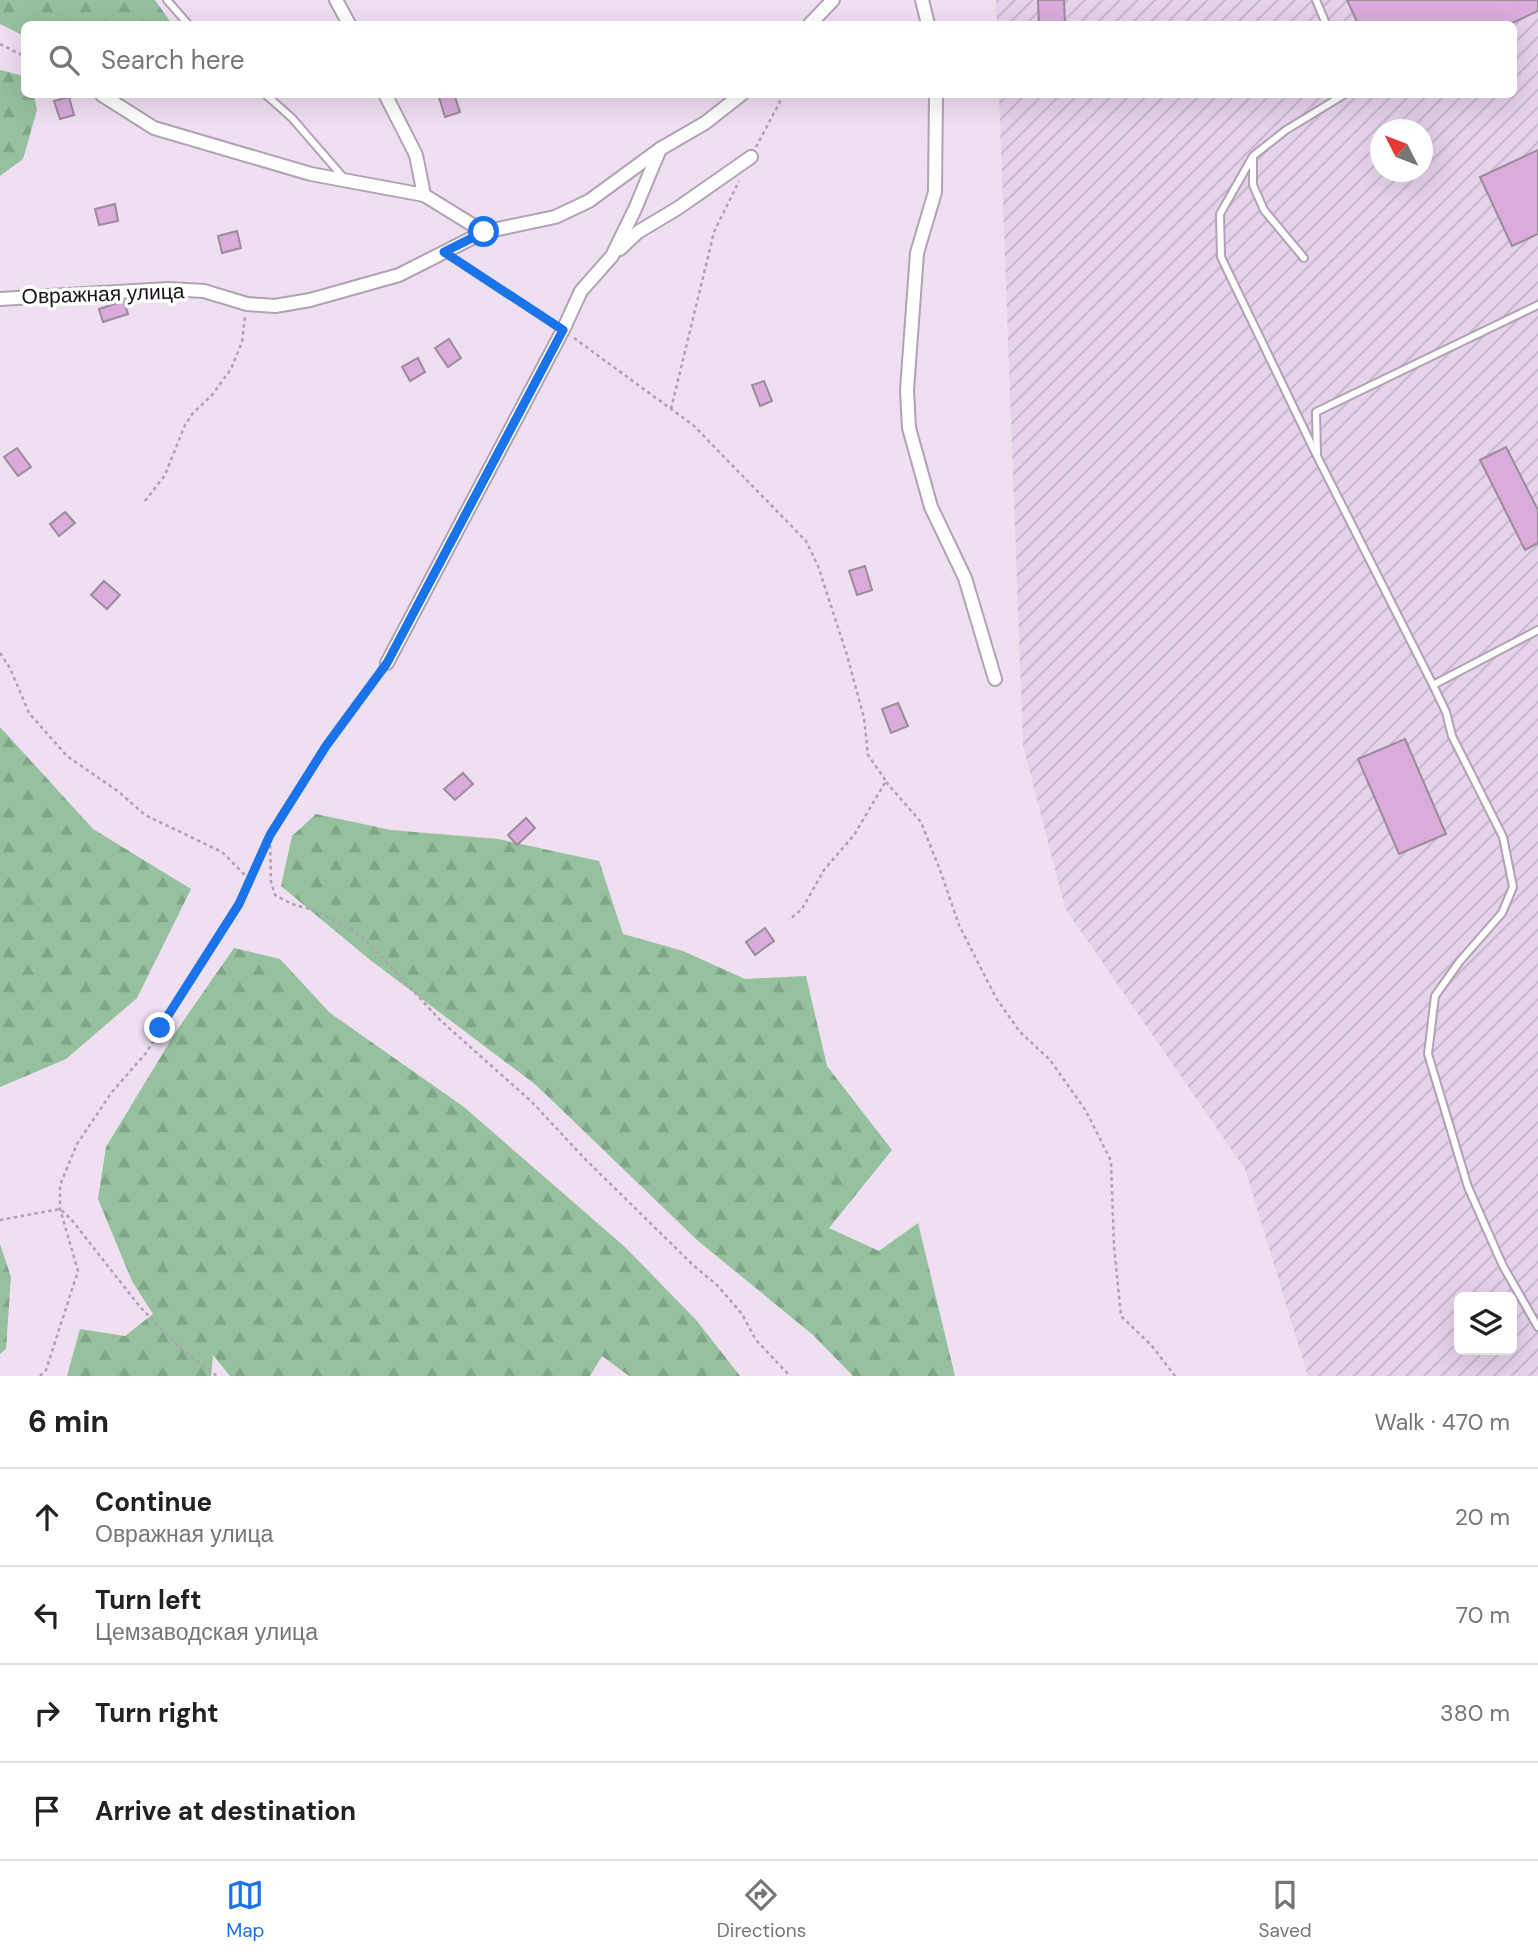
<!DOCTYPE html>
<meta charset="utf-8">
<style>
:root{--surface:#fff;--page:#f6f6f6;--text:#222;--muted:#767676;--line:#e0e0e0;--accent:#1a73e8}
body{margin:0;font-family:"DM Sans",sans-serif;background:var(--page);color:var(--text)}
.controls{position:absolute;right:21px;bottom:21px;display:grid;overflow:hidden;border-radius:10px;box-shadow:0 7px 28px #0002}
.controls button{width:63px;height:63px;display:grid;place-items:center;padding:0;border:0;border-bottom:2px solid var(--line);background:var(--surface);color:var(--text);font:35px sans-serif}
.compass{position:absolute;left:1370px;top:119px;width:63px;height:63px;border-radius:50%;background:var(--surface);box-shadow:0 7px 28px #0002;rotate:312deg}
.stop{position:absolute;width:21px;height:21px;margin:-16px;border:5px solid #1a73e8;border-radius:50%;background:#fff}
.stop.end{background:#1a73e8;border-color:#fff;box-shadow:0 2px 7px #0008}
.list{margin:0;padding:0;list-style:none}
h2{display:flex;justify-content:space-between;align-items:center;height:91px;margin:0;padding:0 28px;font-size:30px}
h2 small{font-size:23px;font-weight:400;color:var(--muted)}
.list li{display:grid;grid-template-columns:46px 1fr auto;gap:21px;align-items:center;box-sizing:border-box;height:98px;padding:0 28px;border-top:2px solid var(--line)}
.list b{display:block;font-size:26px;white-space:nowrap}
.list p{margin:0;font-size:23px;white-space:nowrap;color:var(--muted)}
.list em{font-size:23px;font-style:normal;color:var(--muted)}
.icon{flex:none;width:38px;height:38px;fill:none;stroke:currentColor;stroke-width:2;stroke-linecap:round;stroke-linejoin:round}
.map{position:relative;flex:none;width:1538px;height:1376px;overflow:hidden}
.search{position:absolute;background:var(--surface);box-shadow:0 7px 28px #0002;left:21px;right:21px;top:21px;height:77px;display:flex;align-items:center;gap:18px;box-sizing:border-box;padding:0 24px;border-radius:10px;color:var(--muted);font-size:26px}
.sheet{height:483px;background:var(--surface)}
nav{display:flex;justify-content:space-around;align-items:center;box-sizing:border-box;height:98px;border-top:2px solid var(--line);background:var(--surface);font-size:19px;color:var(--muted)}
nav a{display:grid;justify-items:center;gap:4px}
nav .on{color:var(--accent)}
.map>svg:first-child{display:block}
.industrial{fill:url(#industrial-furrows);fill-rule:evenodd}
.forest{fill:url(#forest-firs)}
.building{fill:#daabdb;stroke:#9b8b9b;stroke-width:2}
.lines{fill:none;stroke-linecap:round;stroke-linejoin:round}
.service-casing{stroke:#b1a2b4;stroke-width:10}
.minor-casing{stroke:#b1a2b4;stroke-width:16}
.path{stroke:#aea2b0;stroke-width:2.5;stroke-dasharray:3.5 3.5;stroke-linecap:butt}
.service{stroke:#fff;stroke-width:6}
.minor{stroke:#fff;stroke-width:12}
.route{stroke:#1a73e8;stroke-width:9}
.labels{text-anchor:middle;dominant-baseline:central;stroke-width:7;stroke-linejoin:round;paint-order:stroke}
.street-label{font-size:21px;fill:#1a151b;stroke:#fff}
</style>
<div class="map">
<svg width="1538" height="1376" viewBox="0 0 1538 1376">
<defs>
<pattern id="industrial-furrows" width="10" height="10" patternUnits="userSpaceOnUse" patternTransform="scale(1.75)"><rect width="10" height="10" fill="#e6d2eb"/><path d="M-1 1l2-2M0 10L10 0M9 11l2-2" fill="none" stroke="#c5b3c9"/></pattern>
<pattern id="forest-firs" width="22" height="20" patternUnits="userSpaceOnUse" patternTransform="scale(1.75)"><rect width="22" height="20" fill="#95c19e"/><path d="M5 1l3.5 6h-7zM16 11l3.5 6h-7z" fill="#80a588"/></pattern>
</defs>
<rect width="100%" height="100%" fill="#eedff1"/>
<path class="industrial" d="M996 0H1538V1376H1308L1245 1169 1065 908 1023 745 999 95 1514 94V24H997ZM1380 130H1422V172H1380ZM1459 1297H1512V1350H1459Z"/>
<g class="forest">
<path d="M0 0H155L172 24H24V36L0 24Z"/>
<path d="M0 70 24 76V94L34 95 37 110 23 159 0 176Z"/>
<path d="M0 727 93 829 191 889 137 998 66 1059 0 1087Z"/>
<path d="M316 814 391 830 498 839 599 861 623 934 683 951 745 979 806 976 827 1066 892 1150 829 1228 879 1251 918 1223 955 1376H853L813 1335 697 1240 536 1085 369 959 281 886 292 836Z"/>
<path d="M234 948 280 959 330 1013 464 1107 626 1248 697 1321 740 1376H629L602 1356 590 1376H230L213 1355 211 1376H67L80 1329 125 1336 153 1314 132 1281 98 1199 106 1147 177 1030Z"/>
<path d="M0 1244 11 1277 6 1349 0 1354Z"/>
</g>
<g class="building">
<path d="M1038 0H1064L1065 24H1039Z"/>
<path d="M1347 0H1538V11L1510 24H1358Z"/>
<path d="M438 94H454L460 112 445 117Z"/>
<path d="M69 97 74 115 60 119 54 101Z"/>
<path d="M1538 150V234L1512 246 1480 177Z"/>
<path d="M115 204 118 221 99 225 95 209Z"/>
<path d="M237 231 241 248 222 253 218 236Z"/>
<path d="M124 301 128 314 103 322 99 309Z"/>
<path d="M449 339 461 358 448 367 435 348Z"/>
<path d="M418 358 425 372 410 381 402 367Z"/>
<path d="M764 381 772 401 760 406 752 385Z"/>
<path d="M1506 447 1538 510V543L1525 550 1480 460Z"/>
<path d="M17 448 31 467 18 476 4 457Z"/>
<path d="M65 512 75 523 59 536 50 524Z"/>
<path d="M865 566 872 590 857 595 849 571Z"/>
<path d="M104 581 120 595 107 609 91 595Z"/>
<path d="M898 703 908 726 891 733 882 709Z"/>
<path d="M1405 739 1446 834 1399 854 1358 759Z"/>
<path d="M463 773 473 784 455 800 444 789Z"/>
<path d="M526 818 535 828 517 845 508 835Z"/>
<path d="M765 928 774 941 755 955 746 942Z"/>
</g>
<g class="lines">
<defs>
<g id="service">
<path d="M167 0 188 24"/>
<path d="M1316 0 1326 24"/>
<path d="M265 94 292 118 343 177"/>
<path d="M1253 158V185L1264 210 1304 258"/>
<path d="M1316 454 1221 257 1220 214 1253 156 1286 130 1345 94"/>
<path d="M1538 630 1433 685 1446 712 1452 736 1503 837 1513 887 1502 913 1460 961 1435 996 1428 1054 1468 1187 1503 1266 1538 1327"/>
<path d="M1433 685 1317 456 1316 412 1538 305"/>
</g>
<g id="minor">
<path d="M336 0 349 24"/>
<path d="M922 0 928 24"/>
<path d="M810 24 833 0"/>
<path d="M385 94 416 155 424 195 484 232"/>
<path d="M936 94 935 192 917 253 907 390 909 428 931 507 965 578 995 679"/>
<path d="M102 95 154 128 311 174 424 195"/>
<path d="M620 249 638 232 678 208 751 157"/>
<path d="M0 299 168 289 204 291 247 304 275 306 310 300 399 275 484 232 555 217 589 201 660 149 705 123 742 94"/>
<path d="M387 663 563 330 581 291 612 256 635 209 660 149"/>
</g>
</defs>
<use href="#service" class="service-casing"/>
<use href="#minor" class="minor-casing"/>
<g class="path">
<path d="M0 44 24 56"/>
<path d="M756 147 784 94"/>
<path d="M458 260 551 322"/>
<path d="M574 338 693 425 806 541 818 566 847 655 864 718 868 755 886 781 854 835 824 870 802 909 789 920"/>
<path d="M671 409 714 232 739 181"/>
<path d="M145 501 165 475 185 425 193 413 212 395 231 369 242 342 245 317"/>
<path d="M0 653 10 668 29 713 67 756 119 792 145 815 222 852 249 879"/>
<path d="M886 782 921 822 940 870 959 925 996 998 1020 1032 1050 1060 1086 1111 1111 1161 1114 1246 1121 1316 1152 1346 1175 1376"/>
<path d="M270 838 271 882 275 895 292 904 313 910 351 929 370 944 440 1020 532 1102 584 1158 694 1266 717 1285 742 1314 756 1340 790 1376"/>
<path d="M0 1220 60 1209 71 1219 141 1308 183 1351 217 1376"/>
<path d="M40 1376 46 1370 78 1271 60 1209V1185L77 1144 112 1092 146 1053 239 904 270 835 326 746 378 674"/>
</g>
<use href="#service" class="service"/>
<use href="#minor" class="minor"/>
</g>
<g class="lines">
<path class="route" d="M160 1028 239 904 270 835 326 746 387 663 563 330 444 252 484 232"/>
</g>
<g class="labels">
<g class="street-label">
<text transform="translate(103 294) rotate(-2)">Овражная улица</text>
</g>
</g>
</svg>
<div class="controls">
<button><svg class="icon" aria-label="layers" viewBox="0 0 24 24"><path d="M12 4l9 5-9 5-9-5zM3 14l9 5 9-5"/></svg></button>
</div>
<svg class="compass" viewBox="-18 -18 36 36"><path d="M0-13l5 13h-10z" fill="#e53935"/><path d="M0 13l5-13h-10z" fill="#767676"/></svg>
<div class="stop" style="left:484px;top:232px"></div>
<div class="stop end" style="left:160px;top:1028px"></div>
<div class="search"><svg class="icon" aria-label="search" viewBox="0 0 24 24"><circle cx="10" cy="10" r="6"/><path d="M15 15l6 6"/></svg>Search here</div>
</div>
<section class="sheet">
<h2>6 min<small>Walk · 470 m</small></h2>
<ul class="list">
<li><svg class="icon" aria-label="ahead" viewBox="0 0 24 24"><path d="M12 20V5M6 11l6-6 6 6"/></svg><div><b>Continue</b><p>Овражная улица</p></div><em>20 m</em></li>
<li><svg class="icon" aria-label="left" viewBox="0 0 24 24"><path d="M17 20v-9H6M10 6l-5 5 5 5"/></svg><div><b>Turn left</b><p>Цемзаводская улица</p></div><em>70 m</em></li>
<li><svg class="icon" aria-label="right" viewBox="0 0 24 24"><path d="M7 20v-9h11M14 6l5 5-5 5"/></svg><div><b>Turn right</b></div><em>380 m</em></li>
<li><svg class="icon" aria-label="arrive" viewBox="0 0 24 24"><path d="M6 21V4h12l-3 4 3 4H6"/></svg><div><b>Arrive at destination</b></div></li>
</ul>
</section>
<nav>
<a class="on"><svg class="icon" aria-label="map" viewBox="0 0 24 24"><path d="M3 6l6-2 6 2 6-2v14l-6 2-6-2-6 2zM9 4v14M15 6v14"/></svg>Map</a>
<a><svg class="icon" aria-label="directions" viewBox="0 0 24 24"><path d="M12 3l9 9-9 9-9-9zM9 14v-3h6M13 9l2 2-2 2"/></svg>Directions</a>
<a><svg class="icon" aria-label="saved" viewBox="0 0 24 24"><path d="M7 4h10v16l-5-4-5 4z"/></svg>Saved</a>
</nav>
